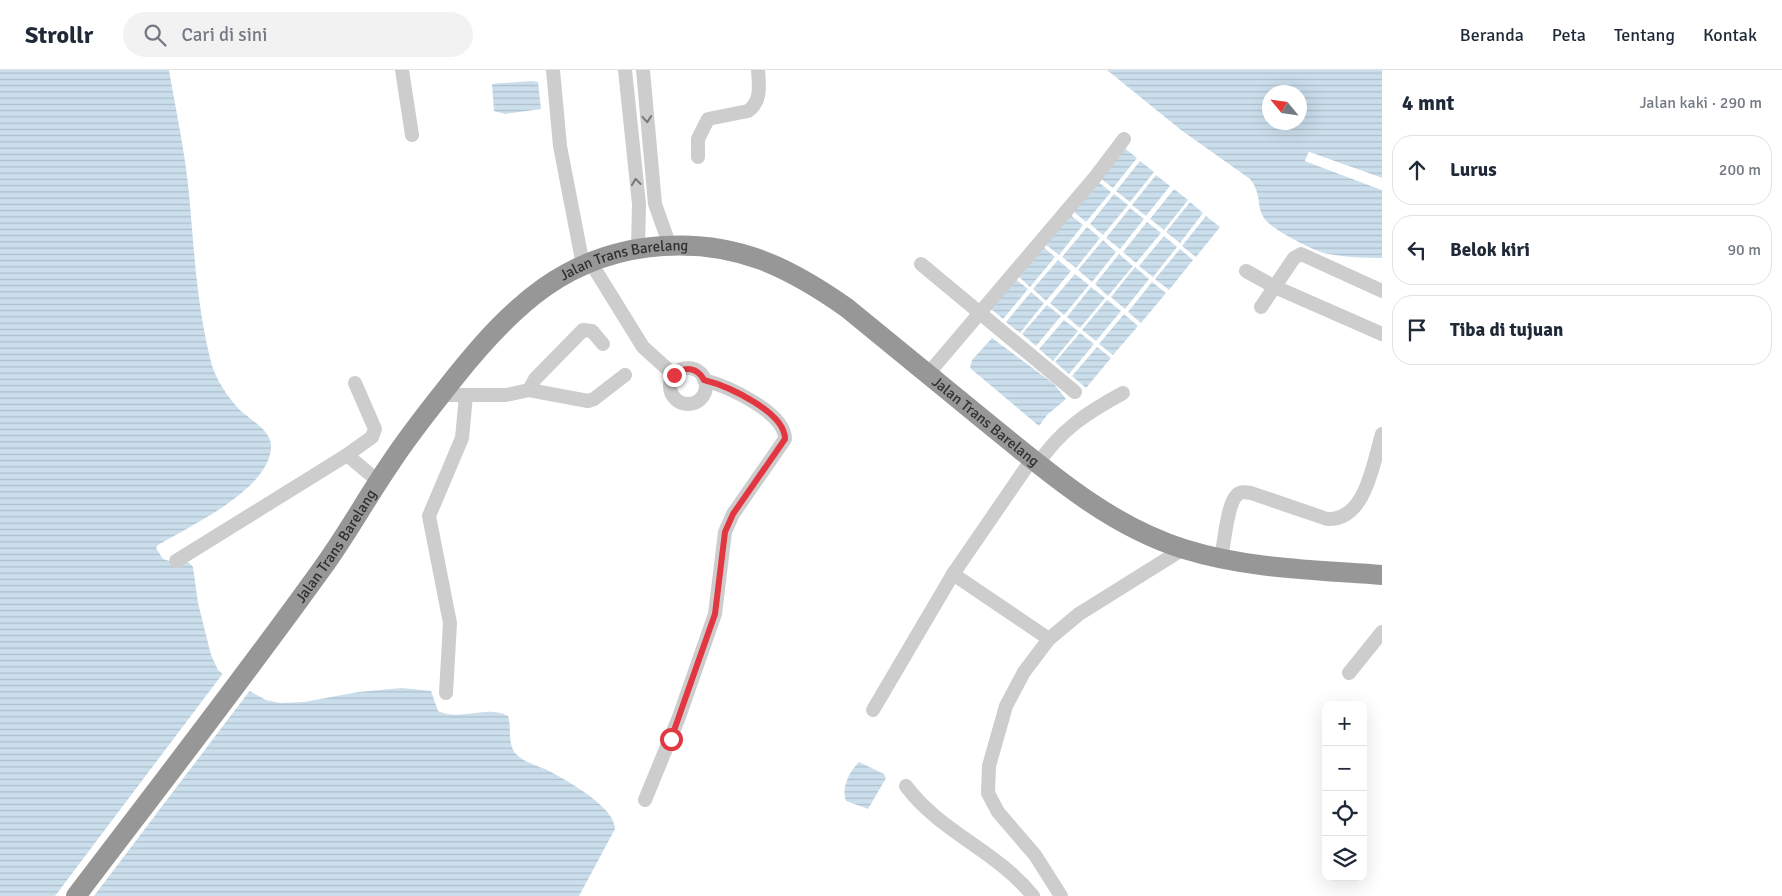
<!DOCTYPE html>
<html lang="id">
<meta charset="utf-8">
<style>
:root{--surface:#fff;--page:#f2f2f3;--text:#1f2937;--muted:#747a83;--line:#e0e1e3}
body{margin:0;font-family:Signika,sans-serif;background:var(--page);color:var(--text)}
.controls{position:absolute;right:15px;bottom:15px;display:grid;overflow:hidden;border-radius:10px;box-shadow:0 5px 20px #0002}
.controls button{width:45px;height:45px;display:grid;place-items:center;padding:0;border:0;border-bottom:1px solid var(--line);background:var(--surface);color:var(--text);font:25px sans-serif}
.compass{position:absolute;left:1262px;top:15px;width:45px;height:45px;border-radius:50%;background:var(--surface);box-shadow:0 5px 20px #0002;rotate:299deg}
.stop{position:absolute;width:15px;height:15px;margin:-11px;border:4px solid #e23740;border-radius:50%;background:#fff}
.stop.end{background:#e23740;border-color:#fff;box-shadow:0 1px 5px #0008}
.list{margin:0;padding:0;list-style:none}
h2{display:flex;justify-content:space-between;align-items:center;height:65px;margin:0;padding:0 20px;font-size:21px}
h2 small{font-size:16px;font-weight:400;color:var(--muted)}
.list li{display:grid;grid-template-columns:32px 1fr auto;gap:15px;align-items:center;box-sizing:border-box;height:70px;margin:0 10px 10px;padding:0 10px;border:1px solid var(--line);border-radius:20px}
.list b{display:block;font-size:19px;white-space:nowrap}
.list em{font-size:16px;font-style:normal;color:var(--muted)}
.icon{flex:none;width:28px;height:28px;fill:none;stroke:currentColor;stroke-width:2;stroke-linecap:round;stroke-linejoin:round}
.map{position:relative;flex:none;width:1382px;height:826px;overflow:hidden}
header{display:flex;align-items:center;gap:30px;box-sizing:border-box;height:70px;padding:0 25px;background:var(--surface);border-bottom:1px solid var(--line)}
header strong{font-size:24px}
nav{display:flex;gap:28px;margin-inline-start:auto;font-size:18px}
.search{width:350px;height:45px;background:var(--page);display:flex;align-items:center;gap:12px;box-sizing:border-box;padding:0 18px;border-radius:28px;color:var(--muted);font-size:19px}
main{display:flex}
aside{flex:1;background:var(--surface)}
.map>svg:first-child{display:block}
.water{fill:url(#water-rules);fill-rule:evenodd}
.pier{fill:#fff}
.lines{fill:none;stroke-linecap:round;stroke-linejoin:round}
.minor{stroke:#cdcdcd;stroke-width:14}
.highway{stroke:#979797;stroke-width:20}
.oneway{stroke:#777}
.route{stroke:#e23740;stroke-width:6}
.labels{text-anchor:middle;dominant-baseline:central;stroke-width:5;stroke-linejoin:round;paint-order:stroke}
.street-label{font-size:15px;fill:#303030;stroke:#fff}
</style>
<header>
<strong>Strollr</strong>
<div class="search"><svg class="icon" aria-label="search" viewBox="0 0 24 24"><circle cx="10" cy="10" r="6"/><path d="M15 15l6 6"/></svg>Cari di sini</div>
<nav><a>Beranda</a><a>Peta</a><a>Tentang</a><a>Kontak</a></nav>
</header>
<main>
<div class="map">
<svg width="1382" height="826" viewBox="0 0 1382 826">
<defs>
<pattern id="water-rules" width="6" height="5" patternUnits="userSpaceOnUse" patternTransform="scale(1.25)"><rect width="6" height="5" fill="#cbdeec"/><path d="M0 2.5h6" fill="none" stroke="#afbfcb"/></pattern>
</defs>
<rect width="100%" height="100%" fill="#fff"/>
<g class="water">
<path d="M0 0H169C176 41 185 82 189 123 194 180 197 237 211 292 215 308 227 326 238 338 247 348 272 360 271 377 270 419 190 456 158 475L156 478 163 489 175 493 187 491 193 497 198 533 211 585 218 600 229 610 266 630 280 633 304 632 358 622 402 618 431 621 438 641C460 652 487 634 508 646 512 658 507 674 516 684 524 693 540 696 551 702 569 712 615 737 615 759L579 826H0Z"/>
<path d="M1107 0H1382V108L1309 82 1305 91 1382 120V188C1364 188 1346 187 1328 184 1314 181 1272 160 1264 148 1256 136 1262 124 1250 109L1181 60ZM1270 22H1300V52H1270Z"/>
<path d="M531 11 538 12 541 39 505 44 494 41 492 14Z"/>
<path d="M1123 77 1137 88 1113 118 1099 107Z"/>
<path d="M1140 91 1154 102 1130 132 1116 121Z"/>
<path d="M1156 105 1170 116 1146 146 1132 135Z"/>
<path d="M1097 111 1111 122 1086 152 1073 141Z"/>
<path d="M1174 119 1188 130 1164 160 1150 149Z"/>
<path d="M1114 124 1128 135 1103 165 1090 154Z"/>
<path d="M1190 132 1203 143 1180 173 1166 162Z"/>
<path d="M1130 138 1144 149 1120 179 1106 168Z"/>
<path d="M1069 144 1083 155 1059 185 1045 174Z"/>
<path d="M1206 146 1220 157 1196 187 1182 176Z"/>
<path d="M1147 152 1161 163 1136 193 1123 182Z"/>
<path d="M1087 157 1100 168 1076 198 1062 187Z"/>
<path d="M1164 166 1177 177 1153 207 1139 196Z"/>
<path d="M1103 170 1116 182 1092 212 1078 200Z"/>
<path d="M1042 176 1055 187 1030 217 1017 205Z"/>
<path d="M1180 179 1193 190 1169 220 1155 209Z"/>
<path d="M1119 184 1133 196 1108 226 1095 214Z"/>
<path d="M1058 190 1071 201 1046 231 1033 219Z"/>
<path d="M1135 197 1149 209 1125 239 1111 227Z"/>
<path d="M1075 204 1089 215 1064 245 1050 233Z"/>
<path d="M1014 208 1028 219 1003 249 990 238Z"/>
<path d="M1152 212 1166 223 1141 253 1128 242Z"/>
<path d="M1091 217 1105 228 1080 258 1067 247Z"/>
<path d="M1031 222 1044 233 1020 263 1006 252Z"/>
<path d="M1107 230 1121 241 1096 271 1082 260Z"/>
<path d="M1047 235 1061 246 1036 276 1022 264Z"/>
<path d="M1124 244 1138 256 1113 285 1099 274Z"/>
<path d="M1064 250 1078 261 1053 291 1039 279Z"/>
<path d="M1080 263 1094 274 1069 304 1055 292Z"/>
<path d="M992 268 1054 314 1066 329 1047 345 1039 356 970 298 972 290Z"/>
<path d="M1097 277 1111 288 1086 318 1072 306Z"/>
<path d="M859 692 884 704 886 708 868 739 846 731C841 718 849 702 859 692Z"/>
</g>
<g class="pier">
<path d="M1309 82 1382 108V110L1310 85 1308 90 1382 118V120L1305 91Z"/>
<path d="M224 602 251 619 94 826H55Z"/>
</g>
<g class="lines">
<g class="minor">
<path d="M402 0 412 65"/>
<path d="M553 0 560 76 583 195"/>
<path d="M625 0 639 134 638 178"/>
<path d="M643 0 655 134 670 176"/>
<path d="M698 87V69L708 49 748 41C762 31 759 15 758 0"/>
<path d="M591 193 643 277 674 305"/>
<path d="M921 194 1075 322"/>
<path d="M1246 201 1275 217 1382 264"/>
<path d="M1261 237 1294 188 1301 184 1382 221"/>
<circle cx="688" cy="316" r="18"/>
<path d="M928 304 1096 106 1124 69"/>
<path d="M529 320 535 309 583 260 592 261 603 274"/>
<path d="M441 325H506L529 320 588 331 594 329 625 305"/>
<path d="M347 385 372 367 375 359 355 313"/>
<path d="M1032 389 953 504 1049 569"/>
<path d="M1038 394C1060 360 1088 342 1123 323"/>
<path d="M1221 489C1224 474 1227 436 1236 426 1240 421 1245 422 1251 423L1327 449C1366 451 1373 393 1382 364"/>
<path d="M176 491 347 385 378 411"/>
<path d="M1349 603 1382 562"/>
<path d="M446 623 450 553 429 446 462 368 466 326"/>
<path d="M873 640 953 504"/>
<path d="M906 716C940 762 996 780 1033 826"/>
<path d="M645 730 679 647 715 544 725 462 733 444 785 369C785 342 727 316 704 310"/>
<path d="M1061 826 1035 785 998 742 988 723 989 696 1006 636 1024 602 1049 569 1079 544 1183 479"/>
</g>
<path class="highway" id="s1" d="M76 826C158 718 242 610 321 500 346 466 366 429 390 394 410 363 433 335 456 306 512 236 568 182 663 176 736 171 789 197 847 238 894 277 942 316 990 355 1049 403 1110 456 1184 479 1248 499 1316 500 1382 505"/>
</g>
<defs><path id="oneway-chevron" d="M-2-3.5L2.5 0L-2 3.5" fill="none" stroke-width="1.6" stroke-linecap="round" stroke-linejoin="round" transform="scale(1.25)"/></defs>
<g class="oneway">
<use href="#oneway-chevron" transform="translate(647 49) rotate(85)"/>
<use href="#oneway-chevron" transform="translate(636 112) rotate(-96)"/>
</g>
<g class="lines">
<path class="route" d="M671 669 715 544 725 462 733 444 785 369C785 342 728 316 704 310 697 297 685 296 674 305"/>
</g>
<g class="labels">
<g class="street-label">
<text stroke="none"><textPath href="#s1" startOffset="856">Jalan Trans Barelang</textPath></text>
<text stroke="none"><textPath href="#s1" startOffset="1275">Jalan Trans Barelang</textPath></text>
<text stroke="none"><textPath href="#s1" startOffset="436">Jalan Trans Barelang</textPath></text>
</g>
</g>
</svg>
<div class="controls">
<button>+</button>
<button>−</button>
<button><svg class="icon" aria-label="locate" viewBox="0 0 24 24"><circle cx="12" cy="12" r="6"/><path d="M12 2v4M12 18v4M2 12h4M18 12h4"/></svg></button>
<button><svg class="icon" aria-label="layers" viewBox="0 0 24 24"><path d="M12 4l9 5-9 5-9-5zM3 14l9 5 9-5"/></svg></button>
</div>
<svg class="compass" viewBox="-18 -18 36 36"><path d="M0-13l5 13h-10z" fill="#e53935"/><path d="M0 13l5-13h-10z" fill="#747a83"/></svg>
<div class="stop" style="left:671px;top:669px"></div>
<div class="stop end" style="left:674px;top:305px"></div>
</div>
<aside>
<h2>4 mnt<small>Jalan kaki · 290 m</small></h2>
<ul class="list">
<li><svg class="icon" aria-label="ahead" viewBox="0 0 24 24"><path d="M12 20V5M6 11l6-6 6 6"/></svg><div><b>Lurus</b></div><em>200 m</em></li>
<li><svg class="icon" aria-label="left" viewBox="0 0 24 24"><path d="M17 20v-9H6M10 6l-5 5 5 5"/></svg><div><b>Belok kiri</b></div><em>90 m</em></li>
<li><svg class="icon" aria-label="arrive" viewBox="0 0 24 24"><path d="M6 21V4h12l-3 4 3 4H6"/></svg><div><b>Tiba di tujuan</b></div></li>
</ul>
</aside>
</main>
